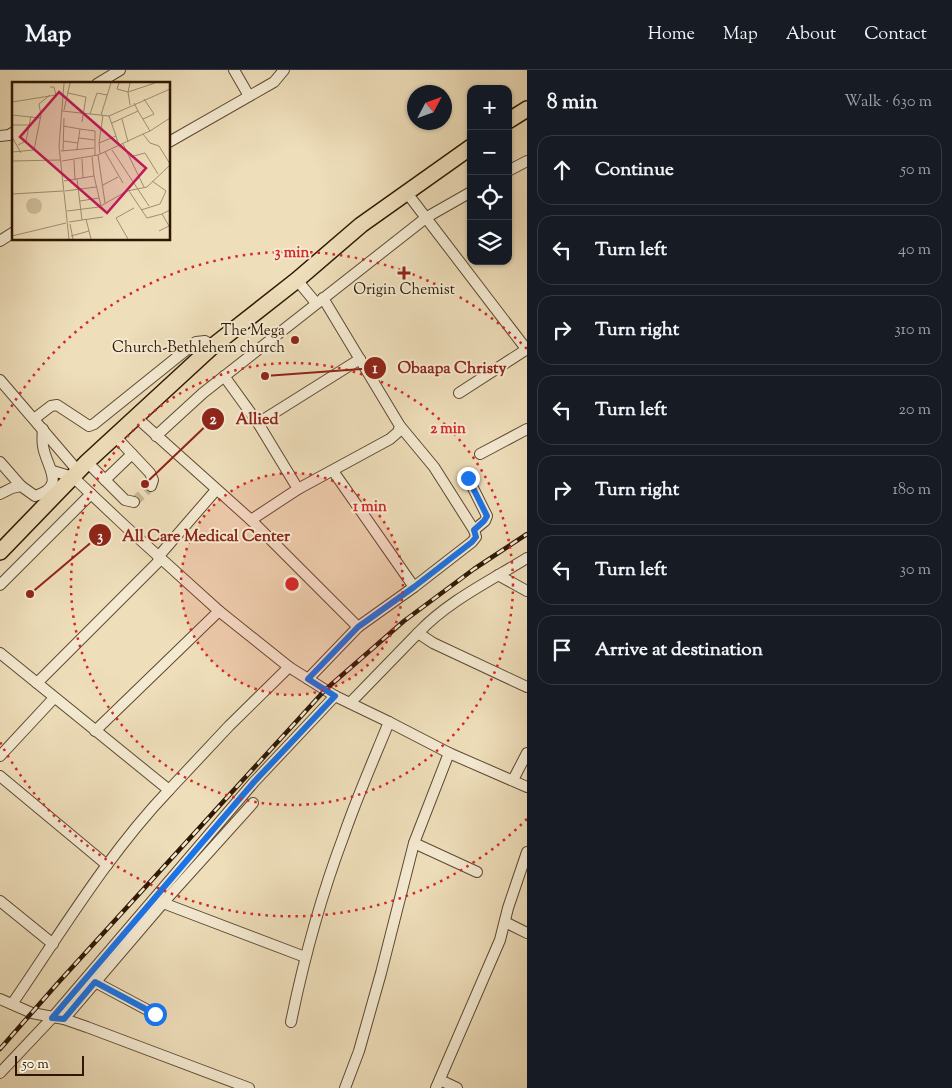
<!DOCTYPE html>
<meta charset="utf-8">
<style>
:root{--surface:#171b24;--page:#242831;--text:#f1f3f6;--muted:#9ea1a6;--line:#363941}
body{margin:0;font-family:"Sorts Mill Goudy",serif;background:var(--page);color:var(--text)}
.controls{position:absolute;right:15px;top:15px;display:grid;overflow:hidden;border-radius:10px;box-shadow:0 1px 4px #0004}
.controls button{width:45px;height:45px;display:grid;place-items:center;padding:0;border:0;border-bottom:1px solid var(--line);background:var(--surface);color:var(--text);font:25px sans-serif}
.compass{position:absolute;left:407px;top:15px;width:45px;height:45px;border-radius:50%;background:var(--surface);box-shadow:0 1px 4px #0004;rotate:49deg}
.scale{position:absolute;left:15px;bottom:12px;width:69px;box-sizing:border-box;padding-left:5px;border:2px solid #2e1702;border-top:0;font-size:14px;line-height:18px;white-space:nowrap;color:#2e1702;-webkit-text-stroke:4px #f4ead2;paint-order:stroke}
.stop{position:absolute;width:15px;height:15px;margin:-11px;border:4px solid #1a73e8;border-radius:50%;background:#fff}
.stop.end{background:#1a73e8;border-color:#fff;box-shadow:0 1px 5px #0008}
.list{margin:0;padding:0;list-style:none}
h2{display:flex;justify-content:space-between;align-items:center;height:65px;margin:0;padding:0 20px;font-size:21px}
h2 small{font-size:16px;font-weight:400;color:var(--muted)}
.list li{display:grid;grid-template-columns:32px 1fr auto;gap:15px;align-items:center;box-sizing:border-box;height:70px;margin:0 10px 10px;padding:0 10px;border:1px solid var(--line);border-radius:15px}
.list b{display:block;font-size:19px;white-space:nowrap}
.list em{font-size:16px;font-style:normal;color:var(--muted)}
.icon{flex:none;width:28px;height:28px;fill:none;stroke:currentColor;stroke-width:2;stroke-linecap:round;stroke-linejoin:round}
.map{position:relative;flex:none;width:527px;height:1018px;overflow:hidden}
header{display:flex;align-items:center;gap:30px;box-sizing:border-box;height:70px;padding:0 25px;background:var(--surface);border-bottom:1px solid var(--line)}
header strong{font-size:24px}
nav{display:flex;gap:28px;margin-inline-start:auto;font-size:18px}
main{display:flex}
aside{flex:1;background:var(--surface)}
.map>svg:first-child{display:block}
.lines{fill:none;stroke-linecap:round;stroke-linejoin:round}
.minor-tunnel{stroke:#c8b695;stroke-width:10;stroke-dasharray:10 5;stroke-linecap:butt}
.minor-casing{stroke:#5e4930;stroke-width:12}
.highway-casing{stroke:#2e1702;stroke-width:18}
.minor{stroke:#f4ead2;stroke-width:10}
.highway{stroke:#eedeba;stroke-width:15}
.rail-casing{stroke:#2e1702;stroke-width:4.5}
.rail{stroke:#f4ead2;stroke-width:2.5;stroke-dasharray:8;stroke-linecap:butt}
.route{stroke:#1a73e8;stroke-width:6}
.ring{fill:none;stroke:#d62828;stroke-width:2.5;stroke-dasharray:2.5 5}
.poi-dot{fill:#8f2418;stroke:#f4ead2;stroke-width:2}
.labels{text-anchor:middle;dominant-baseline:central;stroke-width:4;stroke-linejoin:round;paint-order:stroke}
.poi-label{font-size:15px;fill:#2e1702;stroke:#f4ead2}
.inset-road{fill:none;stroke:#a18e70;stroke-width:1}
.view{fill:#c2185b;fill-opacity:0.15;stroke:#c2185b;stroke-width:2.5}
.inset-edge{fill:none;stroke:#2e1702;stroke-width:2.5}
.centre{fill:#d62828;stroke:#f4ead2;stroke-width:2.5}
.ring-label{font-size:15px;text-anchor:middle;font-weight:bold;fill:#d62828;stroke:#f4ead2;stroke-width:4;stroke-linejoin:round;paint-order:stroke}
.leader{fill:none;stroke:#8f2418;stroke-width:2}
.callout-dot{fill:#8f2418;stroke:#f4ead2;stroke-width:2}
.mark-label{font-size:15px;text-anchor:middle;font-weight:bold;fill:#fff}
.callout-label{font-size:16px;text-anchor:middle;font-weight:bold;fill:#8f2418;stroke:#f4ead2;stroke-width:4;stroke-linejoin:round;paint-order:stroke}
</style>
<header>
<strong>Map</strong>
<nav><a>Home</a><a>Map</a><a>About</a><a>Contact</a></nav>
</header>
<main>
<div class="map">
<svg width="527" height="1018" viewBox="0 0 527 1018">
<rect width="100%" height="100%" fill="#eedeba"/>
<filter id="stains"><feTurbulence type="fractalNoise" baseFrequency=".004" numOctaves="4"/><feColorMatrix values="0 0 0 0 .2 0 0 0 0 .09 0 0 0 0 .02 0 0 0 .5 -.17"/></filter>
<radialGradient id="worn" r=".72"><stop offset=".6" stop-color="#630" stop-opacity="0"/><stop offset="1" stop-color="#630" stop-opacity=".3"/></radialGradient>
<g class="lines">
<path class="minor-tunnel" d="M134 432 151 416"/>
<defs>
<g id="minor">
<path d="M234 0 249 26"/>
<path d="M97 14 120 0"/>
<path d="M0 66 9 65 14 62"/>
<path d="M169 72 274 12 284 0"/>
<path d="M508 101 527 91"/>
<path d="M407 123 527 280"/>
<path d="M0 171 14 162"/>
<path d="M297 210 316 233"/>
<path d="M224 306 258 353 298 419"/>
<path d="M0 310 78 401"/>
<path d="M459 323 527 279"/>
<path d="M136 347 251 450 358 557"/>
<path d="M34 349 51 336 57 335 89 356 94 354 196 272 205 271 213 276"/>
<path d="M258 353 360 289"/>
<path d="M115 366 150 403 153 410 151 416"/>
<path d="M156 366 203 323 427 147 471 122"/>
<path d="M480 384 527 359"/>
<path d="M0 392 21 416"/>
<path d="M87 392 125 430 134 432"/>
<path d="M53 401 73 407 125 456 219 541 289 597 335 626 389 652 449 683 527 717"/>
<path d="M333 401 414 517"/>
<path d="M468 408 487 446 485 451 474 460"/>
<path d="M105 410 132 384"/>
<path d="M0 424 12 418 21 416 35 426C63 417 51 403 45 384 42 376 42 368 43 359"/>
<path d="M251 450 298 419 390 369 398 362 400 356 323 228"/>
<path d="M158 487 216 420"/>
<path d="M498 505 527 521"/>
<path d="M0 515 91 424"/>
<path d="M418 563C448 531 490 511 527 488"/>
<path d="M0 583 169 720 229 656 289 597"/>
<path d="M308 609 358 557 414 517 472 472 476 467 474 460 434 397 400 356"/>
<path d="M37 613 161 489"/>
<path d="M350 633 418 563 433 573 527 617"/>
<path d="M95 661 219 541"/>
<path d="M0 686 54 628"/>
<path d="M0 706 107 795"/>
<path d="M513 710 527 683"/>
<path d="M414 773 477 802"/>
<path d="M0 831 53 874"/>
<path d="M163 833 305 887"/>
<path d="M505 852 527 863"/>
<path d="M95 912 155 944"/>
<path d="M0 929 32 943 64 949 87 957 249 1018"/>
<path d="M12 934C62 861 108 784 169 720"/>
<path d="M64 949 163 833 253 733"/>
<path d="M291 952C304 888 321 826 344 765 357 727 374 689 389 652"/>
<path d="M0 1003 52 948 254 712 335 626"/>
<path d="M440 1010 457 1018"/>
<path d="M345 1018 359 981 381 903 414 773 449 683"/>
<path d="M436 1018 500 870 508 838 527 782"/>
</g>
<g id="highway">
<path d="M508 51 527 39"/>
<path d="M0 482 87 392 213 276 297 210 361 155 471 77"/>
</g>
</defs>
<use href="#minor" class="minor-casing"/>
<use href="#highway" class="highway-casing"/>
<use href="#minor" class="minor"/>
<use href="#highway" class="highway"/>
<defs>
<path id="rail" d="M0 979 57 914 325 620 404 551 474 499 527 464"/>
</defs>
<use href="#rail" class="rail-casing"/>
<use href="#rail" class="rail"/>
</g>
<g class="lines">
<path class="route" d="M155 944 95 912 64 949 52 948 254 712 335 626 308 609 358 557 414 517 472 472 476 467 474 460 484 451 487 446 468 408"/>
</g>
<circle cx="292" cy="514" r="111" fill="#d62828" fill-opacity=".12"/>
<g class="ring">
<circle cx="292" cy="514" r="111"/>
<circle cx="292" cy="514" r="221"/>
<path d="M527 749A332 332 0 0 1 0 672M0 356A332 332 0 0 1 527 279"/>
</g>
<g class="poi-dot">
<path d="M401.5 195.5h5v5h5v5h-5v5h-5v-5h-5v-5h5z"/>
<circle cx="295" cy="270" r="5"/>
</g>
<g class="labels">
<g class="poi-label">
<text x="404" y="220">Origin Chemist</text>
<text x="285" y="261" text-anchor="end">The Mega<tspan x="285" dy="17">Church-Bethlehem church</tspan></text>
</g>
</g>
<g transform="translate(12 12)">
<rect width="158" height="158" fill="#eedeba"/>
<path d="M14 124a8 8 0 1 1 16 0a8 8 0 1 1-16 0Z" fill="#cdbc9b"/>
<path class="inset-road" d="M52 1 47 64 57 157M107 1 105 7 116 10 118 1M56 11 74 15 70 40M0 20 44 13 42 5H38M118 23 116 10 143 1M52 28 58 1M50 29 97 34 158 7M126 29 138 49 131 52M78 32 85 11 95 13M0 33 28 36M89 33 99 1M97 34 104 54M110 37 116 60M131 37 142 32 132 17M100 41 126 29 122 21M0 43H17M51 44 68 47 65 67M68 47 83 49V74M138 49 158 36M0 55 9 71M67 56 83 58M51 59 66 61M87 61 91 33M111 62 132 105M6 63 14 59 19 34M100 68 137 124M49 69 82 66M51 69 52 36M0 70 22 68 29 33 27 22 38 13M93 70 111 101M88 72 87 61 104 54 107 64M86 73 93 121M118 75 133 71 146 92M70 77 71 96M62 78 63 98M0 79 48 78M50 79 86 73 131 52 138 61 147 64 158 82M82 94 89 124M52 99 82 94 80 75M91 103 106 95M53 109 84 105M117 109 135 136 150 132M0 112 51 109M68 119 87 116M129 128 148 122 154 109 140 99M55 129 87 125 115 109 135 105 158 83M74 137 79 157M70 138 91 135M57 140 70 138 65 97M58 142 61 157M147 149 157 144 150 132 158 128M0 154 54 141M59 154 77 149M116 157 104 136 122 126"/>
<path class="view" d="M47 10 134 86 95 131 8 55Z"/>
<rect width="158" height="158" class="inset-edge"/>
</g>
<circle cx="292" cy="514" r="8" class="centre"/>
<g class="ring-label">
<text x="292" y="187">3 min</text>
<text x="448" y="363">2 min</text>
<text x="370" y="441">1 min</text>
</g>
<path class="leader" d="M265 306L375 298M145 414L213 349M30 524L100 465"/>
<g class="callout-dot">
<circle cx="265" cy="306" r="5"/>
<circle cx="145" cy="414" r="5"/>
<circle cx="30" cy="524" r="5"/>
<circle cx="375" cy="298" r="12"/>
<circle cx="213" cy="349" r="12"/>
<circle cx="100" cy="465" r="12"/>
</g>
<g class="mark-label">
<text x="375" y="303">1</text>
<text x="213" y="354">2</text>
<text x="100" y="471">3</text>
</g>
<g class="callout-label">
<text x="452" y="303">Obaapa Christy</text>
<text x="257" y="354">Allied</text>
<text x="206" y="471">All Care Medical Center</text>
</g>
<rect width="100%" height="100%" filter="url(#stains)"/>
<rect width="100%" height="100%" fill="url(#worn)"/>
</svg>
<div class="controls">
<button>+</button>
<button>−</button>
<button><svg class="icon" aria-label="locate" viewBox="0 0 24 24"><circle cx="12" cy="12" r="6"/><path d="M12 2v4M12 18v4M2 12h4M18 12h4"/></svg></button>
<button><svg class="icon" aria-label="layers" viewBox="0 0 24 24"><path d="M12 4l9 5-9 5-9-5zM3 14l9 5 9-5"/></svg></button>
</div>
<svg class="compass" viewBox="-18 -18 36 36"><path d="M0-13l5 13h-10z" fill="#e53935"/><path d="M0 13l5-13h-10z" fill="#9ea1a6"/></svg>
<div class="scale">50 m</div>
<div class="stop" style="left:155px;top:944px"></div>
<div class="stop end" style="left:468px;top:408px"></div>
</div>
<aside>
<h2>8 min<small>Walk · 630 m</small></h2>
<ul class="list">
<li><svg class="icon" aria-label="ahead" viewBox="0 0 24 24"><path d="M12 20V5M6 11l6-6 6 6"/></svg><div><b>Continue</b></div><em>50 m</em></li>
<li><svg class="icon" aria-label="left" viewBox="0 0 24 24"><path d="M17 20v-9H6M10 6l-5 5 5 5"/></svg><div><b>Turn left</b></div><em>40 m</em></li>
<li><svg class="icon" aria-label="right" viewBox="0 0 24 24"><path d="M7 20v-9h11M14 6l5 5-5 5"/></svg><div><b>Turn right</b></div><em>310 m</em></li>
<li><svg class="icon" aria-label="left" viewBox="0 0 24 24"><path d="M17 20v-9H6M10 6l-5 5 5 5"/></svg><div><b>Turn left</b></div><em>20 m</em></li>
<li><svg class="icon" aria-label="right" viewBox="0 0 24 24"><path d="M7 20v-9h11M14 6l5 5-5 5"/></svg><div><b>Turn right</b></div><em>180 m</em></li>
<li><svg class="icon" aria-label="left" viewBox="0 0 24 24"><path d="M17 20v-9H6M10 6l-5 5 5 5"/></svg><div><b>Turn left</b></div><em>30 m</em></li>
<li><svg class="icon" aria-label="arrive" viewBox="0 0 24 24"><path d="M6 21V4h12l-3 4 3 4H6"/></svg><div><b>Arrive at destination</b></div></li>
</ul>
</aside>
</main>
